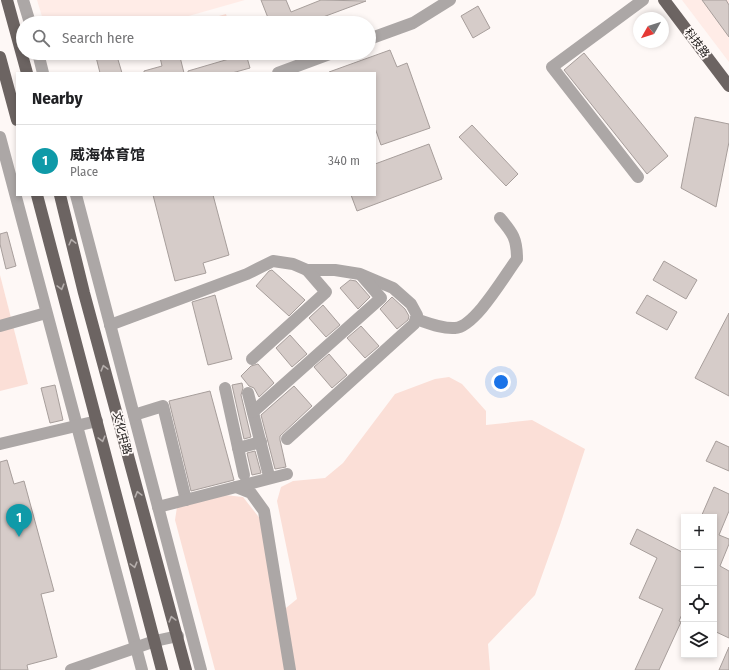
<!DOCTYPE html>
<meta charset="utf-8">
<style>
:root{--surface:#fff;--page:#f2f2f2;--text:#202124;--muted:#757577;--line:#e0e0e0;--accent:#ea580c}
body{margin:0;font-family:"Fira Sans Condensed","Noto Sans SC",sans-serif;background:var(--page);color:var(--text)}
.controls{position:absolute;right:12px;bottom:12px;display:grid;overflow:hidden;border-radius:0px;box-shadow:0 2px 6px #0003}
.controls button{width:36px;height:36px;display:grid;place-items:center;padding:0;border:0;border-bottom:1px solid var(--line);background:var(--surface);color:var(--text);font:20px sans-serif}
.compass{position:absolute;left:633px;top:12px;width:36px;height:36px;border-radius:50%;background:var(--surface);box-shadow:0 2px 6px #0003;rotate:231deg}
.you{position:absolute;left:501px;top:382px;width:14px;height:14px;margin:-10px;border:3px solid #fff;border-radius:50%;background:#1a73e8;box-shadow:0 0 0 6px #1a73e833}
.badge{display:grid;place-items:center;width:26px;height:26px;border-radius:50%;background:var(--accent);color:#fff;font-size:13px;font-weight:700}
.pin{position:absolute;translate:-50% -33px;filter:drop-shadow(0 1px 2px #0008)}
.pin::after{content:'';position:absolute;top:21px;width:14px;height:12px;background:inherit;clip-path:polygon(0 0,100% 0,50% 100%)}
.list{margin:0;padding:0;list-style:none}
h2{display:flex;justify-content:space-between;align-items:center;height:52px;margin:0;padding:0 16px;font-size:17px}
h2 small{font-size:13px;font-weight:400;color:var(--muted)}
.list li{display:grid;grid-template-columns:26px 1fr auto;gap:12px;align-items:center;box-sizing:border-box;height:72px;padding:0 16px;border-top:1px solid var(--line)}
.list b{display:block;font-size:15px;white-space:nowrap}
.list p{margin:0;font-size:13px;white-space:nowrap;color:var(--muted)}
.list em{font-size:13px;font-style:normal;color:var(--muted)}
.icon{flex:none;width:22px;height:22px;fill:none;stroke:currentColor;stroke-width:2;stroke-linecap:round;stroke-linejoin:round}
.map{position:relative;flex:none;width:729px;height:670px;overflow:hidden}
.search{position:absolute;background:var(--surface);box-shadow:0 2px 6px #0003;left:16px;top:16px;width:360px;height:44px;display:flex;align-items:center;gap:10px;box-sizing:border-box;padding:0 14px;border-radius:22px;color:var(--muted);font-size:15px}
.panel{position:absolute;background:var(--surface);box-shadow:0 2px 6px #0003;left:16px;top:72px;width:360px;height:124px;border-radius:0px}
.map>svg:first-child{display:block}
.built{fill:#ffece7}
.green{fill:#fbdfd7}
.building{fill:#d6ccc9;stroke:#a79e9b}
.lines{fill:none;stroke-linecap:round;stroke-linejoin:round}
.minor{stroke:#aca7a6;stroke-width:12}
.major{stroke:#6c6462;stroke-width:12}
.oneway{stroke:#b5aeac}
.labels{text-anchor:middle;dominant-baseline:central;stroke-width:3.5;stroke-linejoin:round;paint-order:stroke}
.street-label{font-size:11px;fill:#141110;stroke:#fef8f6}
</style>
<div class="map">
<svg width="729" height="670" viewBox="0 0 729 670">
<rect width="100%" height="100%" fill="#fef8f6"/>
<g class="built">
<path d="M37 0H245L164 23H44Z"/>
<path d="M682 0H729V62Z"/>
</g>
<g class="green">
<path d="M226 14 229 23H194Z"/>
<path d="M0 275 28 384 0 391Z"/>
<path d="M449 377 462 384 486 411V425L532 420 585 449 560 525 535 595 488 644 490 670H215L175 520 177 507 216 494 243 497 265 525 281 612 297 599 277 501 281 487 293 481 325 478 343 463 395 394 435 379Z"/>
</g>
<g class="building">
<path d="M261 0H286L291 12 321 0 366 1 307 23H270Z"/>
<path d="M702 0H726L729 5V37Z"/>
<path d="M478 6 490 28 473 38 461 16Z"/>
<path d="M390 50 397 67 407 63 430 128 381 145 375 128V73H329V72Z"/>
<path d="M95 53H116L122 73H100Z"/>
<path d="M159 53H179L184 73H144V71L162 66Z"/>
<path d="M584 53 668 156 647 174 564 70Z"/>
<path d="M246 54 250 68 232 73H188V71Z"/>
<path d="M695 117 729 124V142L716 207 681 188Z"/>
<path d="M472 125 518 174 506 186 459 137Z"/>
<path d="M429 144 442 179 357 211 351 195H375V164Z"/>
<path d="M153 195H213L229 255 203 263 206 273 175 281Z"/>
<path d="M7 232 16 266 6 269 0 244V234Z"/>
<path d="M664 261 697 280 686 299 653 280Z"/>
<path d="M272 270 305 300 289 316 256 286 269 271Z"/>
<path d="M350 280 356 281 370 297 358 309 340 288Z"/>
<path d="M215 295 232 359 208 365 192 302Z"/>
<path d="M647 295 677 312 667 330 636 313Z"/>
<path d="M392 297 405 309 409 316 408 320 397 329 380 309Z"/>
<path d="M323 305 340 325 326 337 309 318Z"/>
<path d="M729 313V396L695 378Z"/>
<path d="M361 326 379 346 365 358 347 338Z"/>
<path d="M290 335 307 354 292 367 276 348Z"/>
<path d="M329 354 347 375 332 388 314 367Z"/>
<path d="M258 364 274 383 259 397 254 388 249 386 241 376 251 366Z"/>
<path d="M242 383 243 388 241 395 251 437 244 439 232 385Z"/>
<path d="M55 385 63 420 50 423 41 388Z"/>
<path d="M294 386 312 406 280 436V440L286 467 275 469 261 415Z"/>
<path d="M210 391 234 480 191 491 169 401Z"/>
<path d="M716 441 729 447V471L706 461Z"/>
<path d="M255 451 261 473 252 475 247 453Z"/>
<path d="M7 460 14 484 24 481 54 591 41 594 57 657 27 665 28 670H0V462Z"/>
<path d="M714 487 729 494V511L719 535 729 539V544L720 566 729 571V638L714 631V517H701Z"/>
<path d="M637 529 684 553V610L679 621 681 622 659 670H635L663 609 639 598 657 558 630 544Z"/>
<path d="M729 647V670H719Z"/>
</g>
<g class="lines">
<g class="minor">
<path d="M23 0 30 23"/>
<path d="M369 39 413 23 450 0"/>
<path d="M38 53 43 73"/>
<path d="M278 73 332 53"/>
<path d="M0 137 142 670"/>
<path d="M638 177 552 67 643 0"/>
<path d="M76 195 201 670"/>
<path d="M416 319C428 323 442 329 455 328 475 327 505 275 517 259 517 239 513 233 500 218"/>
<path d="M110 325 247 274 273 261 293 264 307 270H335L360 274 393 288 411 304 417 315 414 324 287 439"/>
<path d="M0 326 46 313"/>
<path d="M252 359 326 292 307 270"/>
<path d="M225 388 244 475"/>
<path d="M248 393 268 472"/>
<path d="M253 412 381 298 362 276"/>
<path d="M134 415 163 406 186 500"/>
<path d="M0 444 97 421"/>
<path d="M238 448 261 442"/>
<path d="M236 487 251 493 264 511 290 670"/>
<path d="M158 507 287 474"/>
<path d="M71 670 155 641 178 636"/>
</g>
<g class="major">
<path d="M7 0 27 73"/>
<path d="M664 0 729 86"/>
<path d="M0 57 17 120"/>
<path d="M37 195 162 670"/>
<path d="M60 195 84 293 186 670"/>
</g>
</g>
<defs><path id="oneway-chevron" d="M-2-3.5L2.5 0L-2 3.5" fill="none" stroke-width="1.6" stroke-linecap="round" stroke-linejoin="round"/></defs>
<g class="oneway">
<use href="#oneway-chevron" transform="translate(72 242) rotate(-104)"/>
<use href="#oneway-chevron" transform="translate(61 287) rotate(75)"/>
<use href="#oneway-chevron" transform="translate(104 368) rotate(-105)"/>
<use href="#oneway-chevron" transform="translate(102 439) rotate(75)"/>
<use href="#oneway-chevron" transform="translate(138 494) rotate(-105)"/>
<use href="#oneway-chevron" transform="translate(134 565) rotate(75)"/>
<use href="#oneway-chevron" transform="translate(172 619) rotate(-105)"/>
</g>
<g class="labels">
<g class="street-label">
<text transform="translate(697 43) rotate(53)">科技路</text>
<text transform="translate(122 433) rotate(75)">文化中路</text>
</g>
</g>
</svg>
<div class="controls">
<button>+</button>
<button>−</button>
<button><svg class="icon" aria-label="locate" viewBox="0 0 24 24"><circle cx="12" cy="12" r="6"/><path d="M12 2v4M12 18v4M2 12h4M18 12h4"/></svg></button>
<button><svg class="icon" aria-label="layers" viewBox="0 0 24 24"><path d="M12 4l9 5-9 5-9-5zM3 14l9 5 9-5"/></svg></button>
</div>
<svg class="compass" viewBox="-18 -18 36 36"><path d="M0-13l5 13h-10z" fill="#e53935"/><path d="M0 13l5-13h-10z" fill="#757577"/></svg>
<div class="you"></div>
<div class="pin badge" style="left:19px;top:537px;background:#0f9aa8">1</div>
<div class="search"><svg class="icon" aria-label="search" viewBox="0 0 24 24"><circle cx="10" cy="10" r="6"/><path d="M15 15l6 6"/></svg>Search here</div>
<section class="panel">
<h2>Nearby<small></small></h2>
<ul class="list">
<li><span class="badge" style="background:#0f9aa8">1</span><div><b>威海体育馆</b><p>Place</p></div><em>340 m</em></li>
</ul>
</section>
</div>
